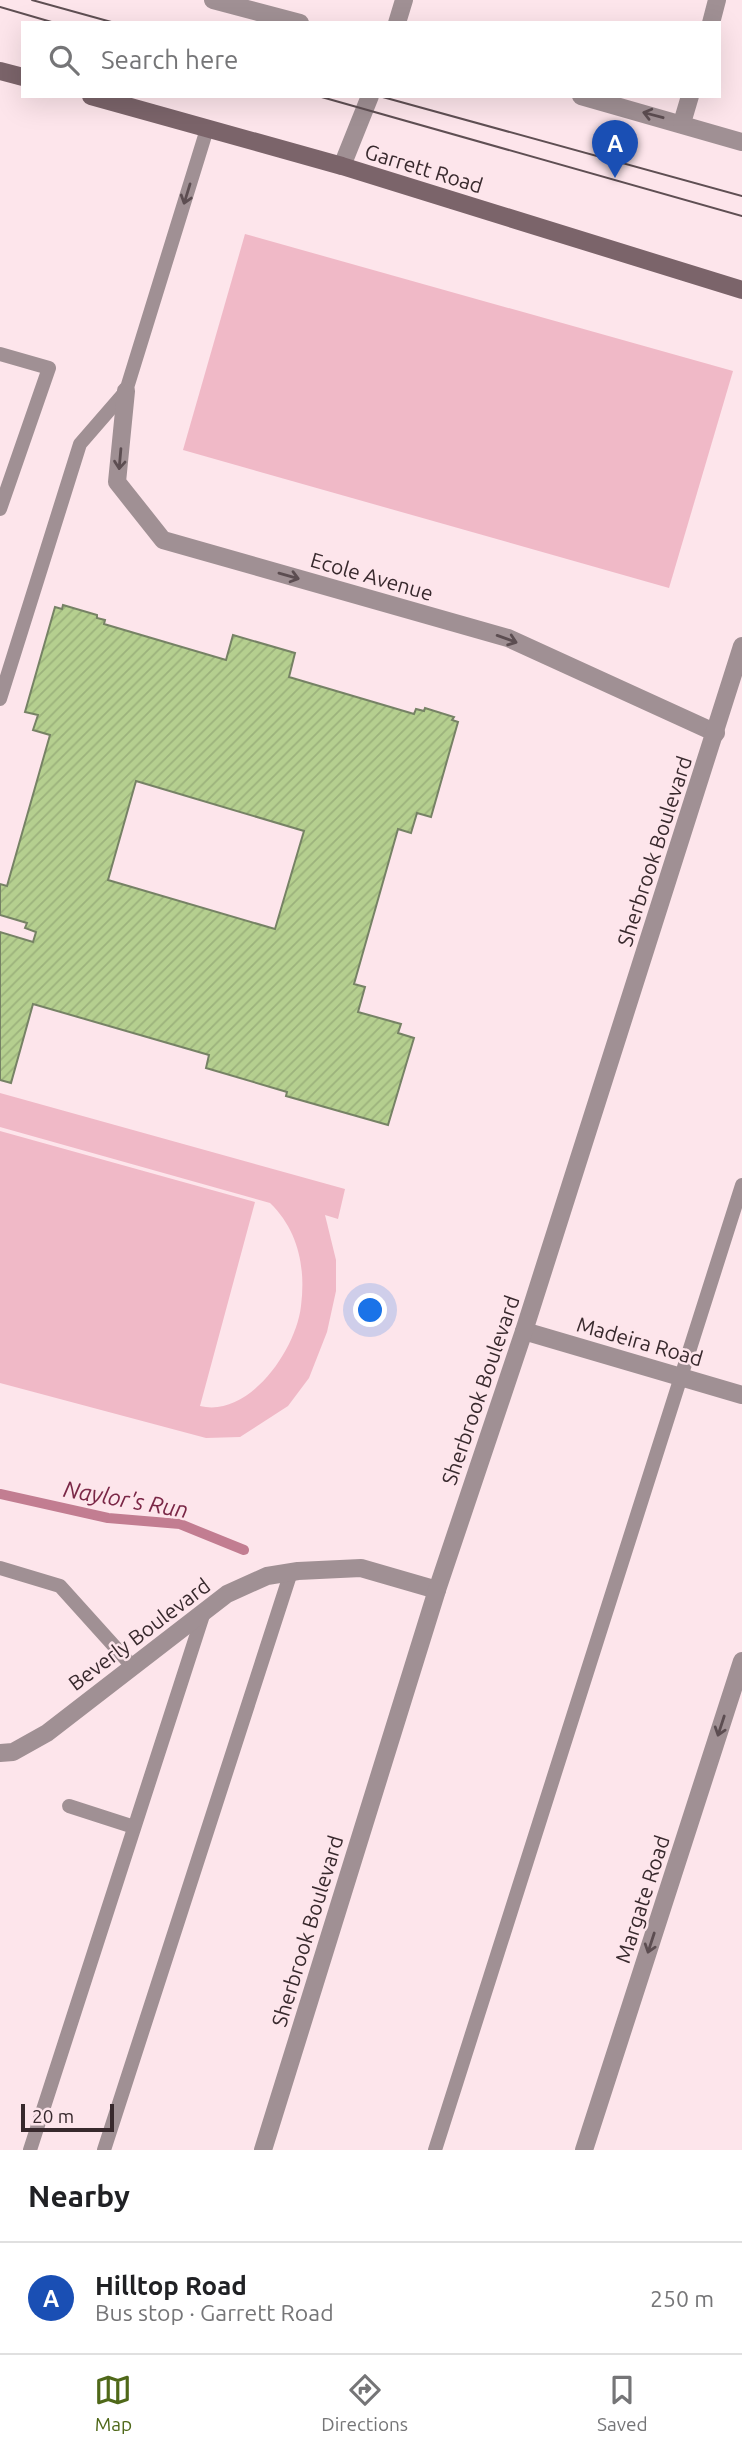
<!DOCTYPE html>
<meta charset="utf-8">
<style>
:root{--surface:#fff;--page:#f6f6f6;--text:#202124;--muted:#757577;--line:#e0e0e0;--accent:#4f6819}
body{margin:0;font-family:Ubuntu,sans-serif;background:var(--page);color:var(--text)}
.scale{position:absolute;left:21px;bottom:18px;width:93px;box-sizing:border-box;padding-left:7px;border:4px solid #38292d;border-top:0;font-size:19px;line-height:24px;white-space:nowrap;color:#38292d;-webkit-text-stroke:5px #fde5eb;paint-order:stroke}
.you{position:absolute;left:371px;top:1311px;width:24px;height:24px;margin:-18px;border:5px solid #fff;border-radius:50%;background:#1a73e8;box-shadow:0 0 0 10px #1a73e833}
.badge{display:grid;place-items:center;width:46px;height:46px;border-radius:50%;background:var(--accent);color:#fff;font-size:23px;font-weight:700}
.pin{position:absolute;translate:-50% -58px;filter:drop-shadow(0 2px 4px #0008)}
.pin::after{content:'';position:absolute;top:37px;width:24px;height:21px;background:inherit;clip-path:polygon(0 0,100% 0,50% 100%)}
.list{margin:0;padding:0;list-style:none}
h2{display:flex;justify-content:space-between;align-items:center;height:91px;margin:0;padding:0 28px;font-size:30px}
h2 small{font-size:23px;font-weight:400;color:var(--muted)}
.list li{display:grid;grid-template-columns:46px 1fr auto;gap:21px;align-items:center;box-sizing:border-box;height:112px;padding:0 28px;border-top:2px solid var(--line)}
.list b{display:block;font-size:26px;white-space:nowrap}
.list p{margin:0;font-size:23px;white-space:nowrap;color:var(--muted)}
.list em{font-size:23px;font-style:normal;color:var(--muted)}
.icon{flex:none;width:38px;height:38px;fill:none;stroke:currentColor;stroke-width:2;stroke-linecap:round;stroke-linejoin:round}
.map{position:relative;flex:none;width:742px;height:2150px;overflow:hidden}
.search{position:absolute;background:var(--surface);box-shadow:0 7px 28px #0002;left:21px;right:21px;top:21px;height:77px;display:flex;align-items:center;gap:18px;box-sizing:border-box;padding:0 24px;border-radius:0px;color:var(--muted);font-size:26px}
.sheet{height:203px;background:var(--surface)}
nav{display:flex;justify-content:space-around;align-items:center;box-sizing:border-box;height:98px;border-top:2px solid var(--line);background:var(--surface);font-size:19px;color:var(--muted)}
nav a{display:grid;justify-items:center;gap:4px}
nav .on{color:var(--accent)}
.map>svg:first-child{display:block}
.garden{fill:#f0b9c7}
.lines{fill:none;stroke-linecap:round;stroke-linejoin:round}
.stream{stroke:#c27d91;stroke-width:10}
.building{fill:url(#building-hatch);stroke:#768265;stroke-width:2;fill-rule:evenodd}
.lane{stroke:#a09094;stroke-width:14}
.street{stroke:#a09094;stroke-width:18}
.secondary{stroke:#7b646a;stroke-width:18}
.tram{stroke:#5f4f53;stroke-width:2}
.oneway{stroke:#5c4d51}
.labels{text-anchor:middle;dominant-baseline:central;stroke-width:5;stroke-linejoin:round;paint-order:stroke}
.street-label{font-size:21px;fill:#38292d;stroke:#fde5eb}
.water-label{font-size:23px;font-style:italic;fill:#7a2746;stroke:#fde5eb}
</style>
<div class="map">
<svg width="742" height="2150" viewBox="0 0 742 2150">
<defs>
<pattern id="building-hatch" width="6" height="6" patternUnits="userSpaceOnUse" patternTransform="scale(1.75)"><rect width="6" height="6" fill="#b5cf8f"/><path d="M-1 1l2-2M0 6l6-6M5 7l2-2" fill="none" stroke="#9cb27c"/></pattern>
</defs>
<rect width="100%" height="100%" fill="#fde5eb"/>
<g class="garden">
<path d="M245 234 733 371 669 588 183 450Z"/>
<path d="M0 1093 345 1189 338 1219 325 1215 336 1260V1291L327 1332 309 1378 288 1406 240 1437 206 1438 0 1383V1131L255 1202 200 1406C249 1418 296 1350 301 1306 306 1267 298 1230 270 1203L0 1127Z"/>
</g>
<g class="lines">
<path class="stream" d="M0 1494 108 1518 180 1524 244 1550"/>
</g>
<path class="building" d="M63 605 97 615V618L105 620 104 624 226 660 233 635 295 653 289 677 414 714 416 709 424 711 425 708 454 717 452 720 458 722 431 817 417 813 411 833 398 829 354 984 365 987 358 1012 401 1024 398 1033 414 1038 388 1125 286 1096 287 1092 206 1068 209 1055 33 1004 11 1083 0 1080V932L33 942 36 932 25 928 27 923 0 915V884L7 886 50 735 33 730 38 715 25 712 55 607 62 609ZM136 781 304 831 275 929 108 880Z"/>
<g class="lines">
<g class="lane">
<path d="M0 354 49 368 0 509"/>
<path d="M0 699 80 444 126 391 207 129"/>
<path d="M0 1568 60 1586 133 1667"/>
<path d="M69 1806 134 1827"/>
<path d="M30 2150 204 1612"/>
<path d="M104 2150 291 1572"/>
<path d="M435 2150 742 1185"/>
</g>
<g class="street">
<path d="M213 0 300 23"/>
<path d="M397 23 404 0"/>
<path d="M711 23 717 0"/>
<path d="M581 96 742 142"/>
<path d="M682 123 690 96"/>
<path d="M342 166 370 96"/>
<path d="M126 391 117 482 163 540 508 638 716 733"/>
<path d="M524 1331 742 1395"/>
<path d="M0 1753 13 1752 47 1733 227 1594 267 1576 298 1571 361 1568 437 1590"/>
<path d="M263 2150 437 1590 524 1331 742 646"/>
<path d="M584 2150 742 1661"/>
</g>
<g class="secondary">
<path d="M0 71 23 77"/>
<path d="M91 96 342 166 742 290"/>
</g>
<g class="tram">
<path d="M32 0 115 23"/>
<path d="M0 7 55 23"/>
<path d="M318 96 742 216"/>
<path d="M379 96 742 196"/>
</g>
</g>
<defs><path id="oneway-shaft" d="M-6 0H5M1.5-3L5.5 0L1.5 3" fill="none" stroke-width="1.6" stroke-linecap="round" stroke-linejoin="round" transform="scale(1.75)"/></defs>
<g class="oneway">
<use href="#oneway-shaft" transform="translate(653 115) rotate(-165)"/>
<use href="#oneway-shaft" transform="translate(187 194) rotate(107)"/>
<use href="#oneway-shaft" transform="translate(120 459) rotate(95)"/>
<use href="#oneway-shaft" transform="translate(289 576) rotate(16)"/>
<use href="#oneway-shaft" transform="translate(507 639) rotate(20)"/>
<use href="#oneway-shaft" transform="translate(721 1726) rotate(108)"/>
<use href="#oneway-shaft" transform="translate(651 1943) rotate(108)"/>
</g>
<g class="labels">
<g class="street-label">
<text transform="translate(424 168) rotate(17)">Garrett Road</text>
<text transform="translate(372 576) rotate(16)">Ecole Avenue</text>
<text transform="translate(654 851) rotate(-72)">Sherbrook Boulevard</text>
<text transform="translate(640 1341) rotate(16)">Madeira Road</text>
<text transform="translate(480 1390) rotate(-71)">Sherbrook Boulevard</text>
<text transform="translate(139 1634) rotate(-37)">Beverly Boulevard</text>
<text transform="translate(642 1899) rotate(-72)">Margate Road</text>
<text transform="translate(307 1931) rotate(-73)">Sherbrook Boulevard</text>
</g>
<g class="water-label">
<text transform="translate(126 1499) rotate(10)">Naylor's Run</text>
</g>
</g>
</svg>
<div class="scale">20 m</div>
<div class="you"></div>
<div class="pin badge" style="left:615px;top:178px;background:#1a4fb4">A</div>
<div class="search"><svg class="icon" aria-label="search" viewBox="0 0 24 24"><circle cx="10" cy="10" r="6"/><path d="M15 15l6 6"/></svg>Search here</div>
</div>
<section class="sheet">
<h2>Nearby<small></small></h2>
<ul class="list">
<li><span class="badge" style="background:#1a4fb4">A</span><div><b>Hilltop Road</b><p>Bus stop · Garrett Road</p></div><em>250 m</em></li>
</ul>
</section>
<nav>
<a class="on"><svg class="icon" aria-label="map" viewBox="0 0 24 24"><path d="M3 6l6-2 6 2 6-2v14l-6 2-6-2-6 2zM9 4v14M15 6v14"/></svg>Map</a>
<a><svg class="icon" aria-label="directions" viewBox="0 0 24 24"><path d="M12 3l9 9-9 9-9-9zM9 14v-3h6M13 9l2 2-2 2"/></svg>Directions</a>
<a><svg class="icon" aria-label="saved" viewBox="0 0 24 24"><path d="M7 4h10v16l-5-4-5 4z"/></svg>Saved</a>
</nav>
